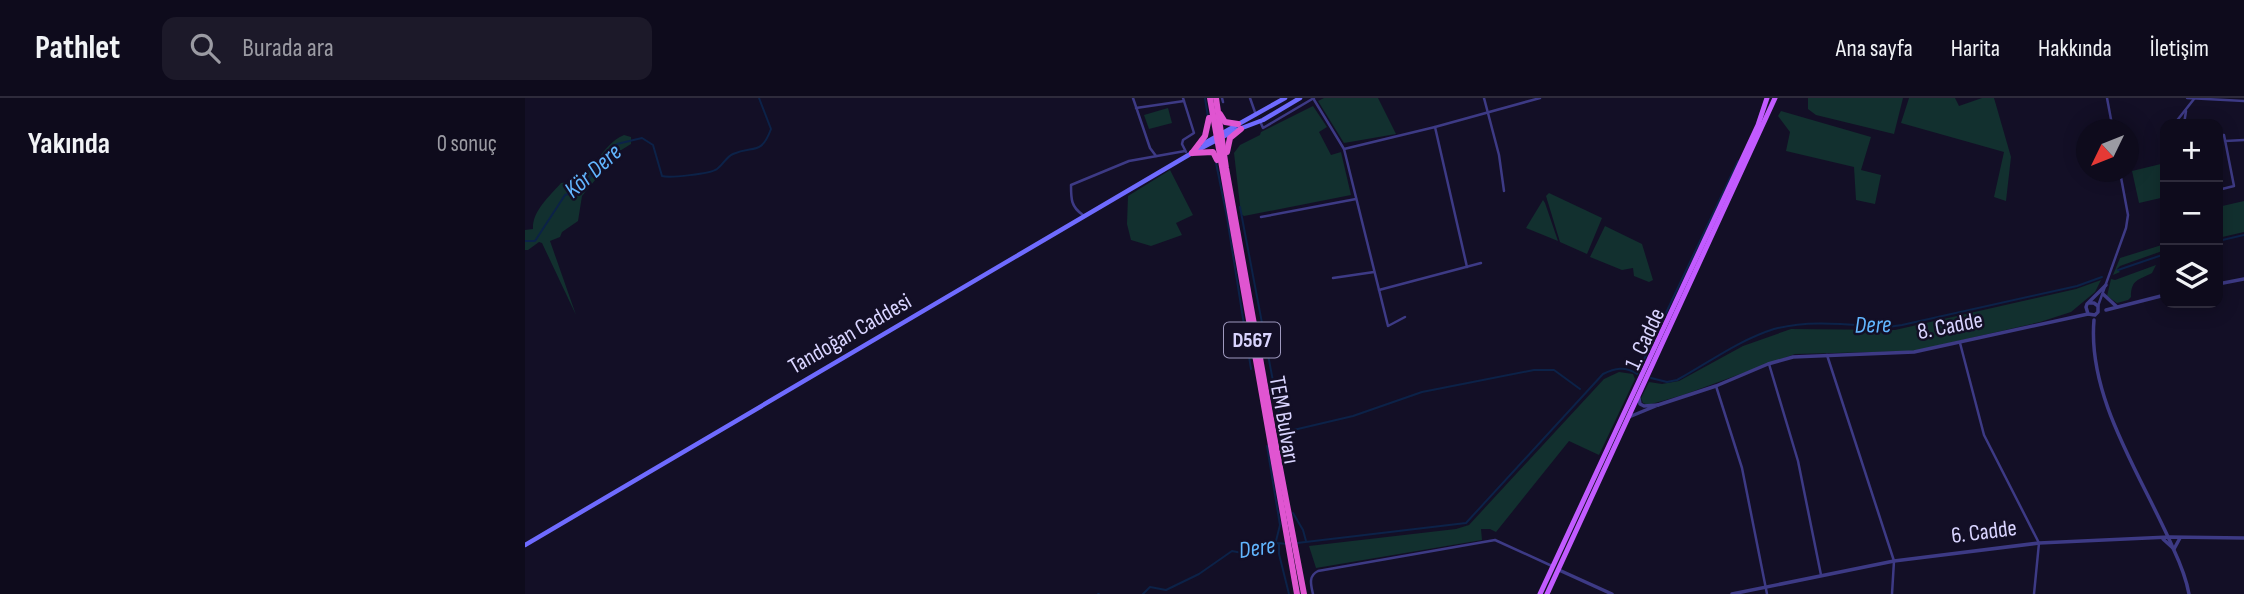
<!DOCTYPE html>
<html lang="tr">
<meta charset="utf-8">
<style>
:root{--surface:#0e0b1c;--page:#1c1929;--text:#f1f3f6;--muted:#9b9ba3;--line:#2e2b3b}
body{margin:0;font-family:"Sofia Sans Condensed",sans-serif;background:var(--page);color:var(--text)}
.controls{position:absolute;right:21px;top:21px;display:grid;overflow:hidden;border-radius:14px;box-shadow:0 4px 18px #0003}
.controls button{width:63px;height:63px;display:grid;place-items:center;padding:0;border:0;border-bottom:2px solid var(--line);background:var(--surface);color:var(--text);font:35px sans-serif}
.compass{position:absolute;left:1551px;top:21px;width:63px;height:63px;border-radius:50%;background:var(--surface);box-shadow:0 4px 18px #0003;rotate:227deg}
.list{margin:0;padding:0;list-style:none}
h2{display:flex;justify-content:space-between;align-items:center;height:91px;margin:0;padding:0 28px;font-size:30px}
h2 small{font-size:23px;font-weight:400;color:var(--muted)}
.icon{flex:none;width:38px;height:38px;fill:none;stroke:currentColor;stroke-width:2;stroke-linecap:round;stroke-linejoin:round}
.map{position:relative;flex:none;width:1719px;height:496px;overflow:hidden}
header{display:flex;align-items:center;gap:42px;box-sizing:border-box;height:98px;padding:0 35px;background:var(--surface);border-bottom:2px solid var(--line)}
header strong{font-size:33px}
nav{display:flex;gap:38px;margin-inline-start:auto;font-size:24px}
.search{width:490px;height:63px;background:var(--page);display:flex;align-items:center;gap:18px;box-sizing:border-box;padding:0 24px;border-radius:14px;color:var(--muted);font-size:26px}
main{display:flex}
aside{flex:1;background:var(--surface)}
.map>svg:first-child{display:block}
.green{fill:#12302f}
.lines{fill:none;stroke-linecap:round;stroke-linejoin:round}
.stream{stroke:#0c2248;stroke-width:2}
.minor{stroke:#3d3a85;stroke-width:2.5}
.tertiary{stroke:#3d3a85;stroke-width:3.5}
.secondary{stroke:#6f6bff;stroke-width:4.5}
.primary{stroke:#c25bff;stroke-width:5}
.trunk{stroke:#e055d1;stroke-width:6}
.labels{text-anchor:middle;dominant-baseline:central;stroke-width:5;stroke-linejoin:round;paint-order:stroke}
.shield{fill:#130f26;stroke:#9e99be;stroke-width:2}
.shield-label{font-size:21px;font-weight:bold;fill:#d9d4ff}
.street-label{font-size:23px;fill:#d9d4ff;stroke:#130f26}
.water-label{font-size:24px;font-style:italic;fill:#62b6ff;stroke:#130f26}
</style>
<header>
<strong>Pathlet</strong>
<div class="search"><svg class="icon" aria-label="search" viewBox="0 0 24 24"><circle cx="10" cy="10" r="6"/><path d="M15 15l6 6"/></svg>Burada ara</div>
<nav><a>Ana sayfa</a><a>Harita</a><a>Hakkında</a><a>İletişim</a></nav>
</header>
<main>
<aside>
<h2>Yakında<small>0 sonuç</small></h2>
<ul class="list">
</ul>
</aside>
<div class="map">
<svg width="1719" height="496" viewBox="0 0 1719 496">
<rect width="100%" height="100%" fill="#130f26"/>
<g class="green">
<path d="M799 0H853L871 36 819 45 793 3Z"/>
<path d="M1283 0H1378L1369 36 1291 17 1283 11Z"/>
<path d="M1384 0H1430L1434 8 1457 0H1469L1486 59 1481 103 1469 99 1479 54 1376 25Z"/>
<path d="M788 8 802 29 794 34 806 57 816 54 826 97 719 118 716 116 709 55 715 47 735 37 736 34Z"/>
<path d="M643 10 647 25 624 31 619 17Z"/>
<path d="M1256 13 1346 39 1336 72 1356 77 1350 106 1331 102 1329 69 1261 53 1265 34 1253 18Z"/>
<path d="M99 37 106 39V46L93 54 57 98 53 123 37 134 35 139 25 143 51 217 17 145 14 144 3 152H0V132L8 131C7 113 25 98 36 85L52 83V78C73 71 76 47 99 37Z"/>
<path d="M1640 65V99L1614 105 1607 73Z"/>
<path d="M645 72 668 117 651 125 657 137 626 148 606 142 602 126 603 98Z"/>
<path d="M1024 95 1077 120 1062 156 1035 144 1021 98Z"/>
<path d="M1018 102 1020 105 1033 143 1001 130Z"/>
<path d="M1719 103V134L1693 140V109Z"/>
<path d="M1080 128 1117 146 1128 182 1124 184 1109 178 1108 170 1097 172 1065 159Z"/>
<path d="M1640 146V152L1595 168 1592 171 1595 174 1588 177 1595 160Z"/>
<path d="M1631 167 1627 175C1614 182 1606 181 1606 199L1603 202 1592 205 1582 198 1586 181 1590 182Z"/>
<path d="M1576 182 1570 194 1546 214 1515 224 1389 253 1270 256 1158 297 1123 307 1118 305 1116 300 1124 284 1137 286 1154 283 1218 248 1266 231 1370 232 1551 191Z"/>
<path d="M1094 274 1108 276 1110 281 1074 357 1044 343 971 434 965 431H956L957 442 791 470 784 448 931 431 944 427 1079 281Z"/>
</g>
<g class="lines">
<g class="stream">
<path d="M680 0 683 19"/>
<path d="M691 65 702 119 726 271"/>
<path d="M715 109 755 320 760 334 828 318 897 294 1009 272H1029L1055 291"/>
<path d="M0 143H10L40 97 54 93 92 46 117 40 128 47 137 78C145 80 185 76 192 71 198 67 201 59 208 56 229 47 236 58 246 31L234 0"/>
<path d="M1693 143 1719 137"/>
<path d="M1593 172 1640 156"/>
<path d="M1126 280 1142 284 1152 282C1183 265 1214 242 1249 231 1285 221 1326 227 1363 229L1377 227 1552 188 1577 179"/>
<path d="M742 348 755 427 751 443"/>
<path d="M768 415 778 432 781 443"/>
<path d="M772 445 941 425 1078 276C1090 270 1100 268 1112 276L1213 63"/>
<path d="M754 446V456L764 496"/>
<path d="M573 496H574"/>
<path d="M618 496 625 489 641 492 674 476 707 453 722 456 729 448 752 445 763 446"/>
</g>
<g class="minor">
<path d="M608 0 625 50 631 58"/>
<path d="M658 0 669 35 658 42 657 46 661 54"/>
<path d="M697 0 698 4"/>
<path d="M725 0 731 17"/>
<path d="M788 0 819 51 863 228 880 219"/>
<path d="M959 0 974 57 979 93"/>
<path d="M1582 0 1588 32"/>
<path d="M1662 0 1719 3"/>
<path d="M611 10 659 3"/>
<path d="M735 23 738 30 789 0"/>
<path d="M1650 25 1669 1"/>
<path d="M1659 26 1661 13"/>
<path d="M910 29 1015 0"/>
<path d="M1693 37H1699L1709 88 1693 92"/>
<path d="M1700 43 1719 42"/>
<path d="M819 51 910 29 942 169"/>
<path d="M558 117C546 109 546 101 546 87L604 63 660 53"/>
<path d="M736 119 831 101"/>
<path d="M808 180 849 174"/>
<path d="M854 192 956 165"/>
<path d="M1573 208 1601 130 1603 117 1595 74"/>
<path d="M1435 245 1459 337 1514 445 1509 496"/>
<path d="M1302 257 1369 463 1367 496"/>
<path d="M1244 266 1273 363 1296 477"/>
<path d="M1191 288 1217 370 1242 496"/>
<path d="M788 496C786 487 783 478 793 473L970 442 1027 468"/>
</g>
<g class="tertiary">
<path d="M1693 186 1719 181"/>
<path d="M1578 196 1592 209"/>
<path d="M1564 205H1569L1573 208V214L1570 217 1563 216 1561 209 1562 206 1581 187"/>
<path d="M1581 212 1640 197"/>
<path d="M1569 222C1562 301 1618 380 1648 450 1655 465 1661 479 1664 496"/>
<path d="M1133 307 1191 288 1243 266 1268 259 1389 254 1563 216"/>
<path d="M1104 319 1133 307 1119 308 1115 306 1114 300"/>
<path d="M1638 441 1649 451 1655 440"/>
<path d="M1034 472 1087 496"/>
<path d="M1207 496 1369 463 1514 445 1644 439 1719 440"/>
</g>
<g class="secondary">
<path d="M678 46 760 0"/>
<path d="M0 447 667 55 709 33 738 22 775 0"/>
</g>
<g class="primary">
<path d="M1015 496 1233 27 1242 0"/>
<path d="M1022 496 1250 0"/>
</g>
<g class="trunk">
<path d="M685 0 772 496"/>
<path d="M691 0 701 70 749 338 779 496"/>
<path d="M695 16 700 24 713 26"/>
<path d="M702 54 705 40 716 31"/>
<path d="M667 55 680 38 684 20"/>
<path d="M667 55 688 54 692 62"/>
</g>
</g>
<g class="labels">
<rect class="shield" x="699" y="224.5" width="56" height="35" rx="5"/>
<g class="shield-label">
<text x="727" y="242">D567</text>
</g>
<g class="street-label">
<text transform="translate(1425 228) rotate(-11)">8. Cadde</text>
<text transform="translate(325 236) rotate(-30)">Tandoğan Caddesi</text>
<text transform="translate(1120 241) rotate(-65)">1. Cadde</text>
<text transform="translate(759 322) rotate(80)">TEM Bulvarı</text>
<text transform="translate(1459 434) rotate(-7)">6. Cadde</text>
</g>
<g class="water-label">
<text transform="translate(68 73) rotate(-42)">Kör Dere</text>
<text transform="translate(1348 227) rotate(-1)">Dere</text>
<text transform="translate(732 450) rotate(-9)">Dere</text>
</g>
</g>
</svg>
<div class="controls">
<button>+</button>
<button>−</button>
<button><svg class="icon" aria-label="layers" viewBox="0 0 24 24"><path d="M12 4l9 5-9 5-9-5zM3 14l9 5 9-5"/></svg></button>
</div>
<svg class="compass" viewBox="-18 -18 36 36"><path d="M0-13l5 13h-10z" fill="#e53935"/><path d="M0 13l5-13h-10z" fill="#9b9ba3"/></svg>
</div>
</main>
